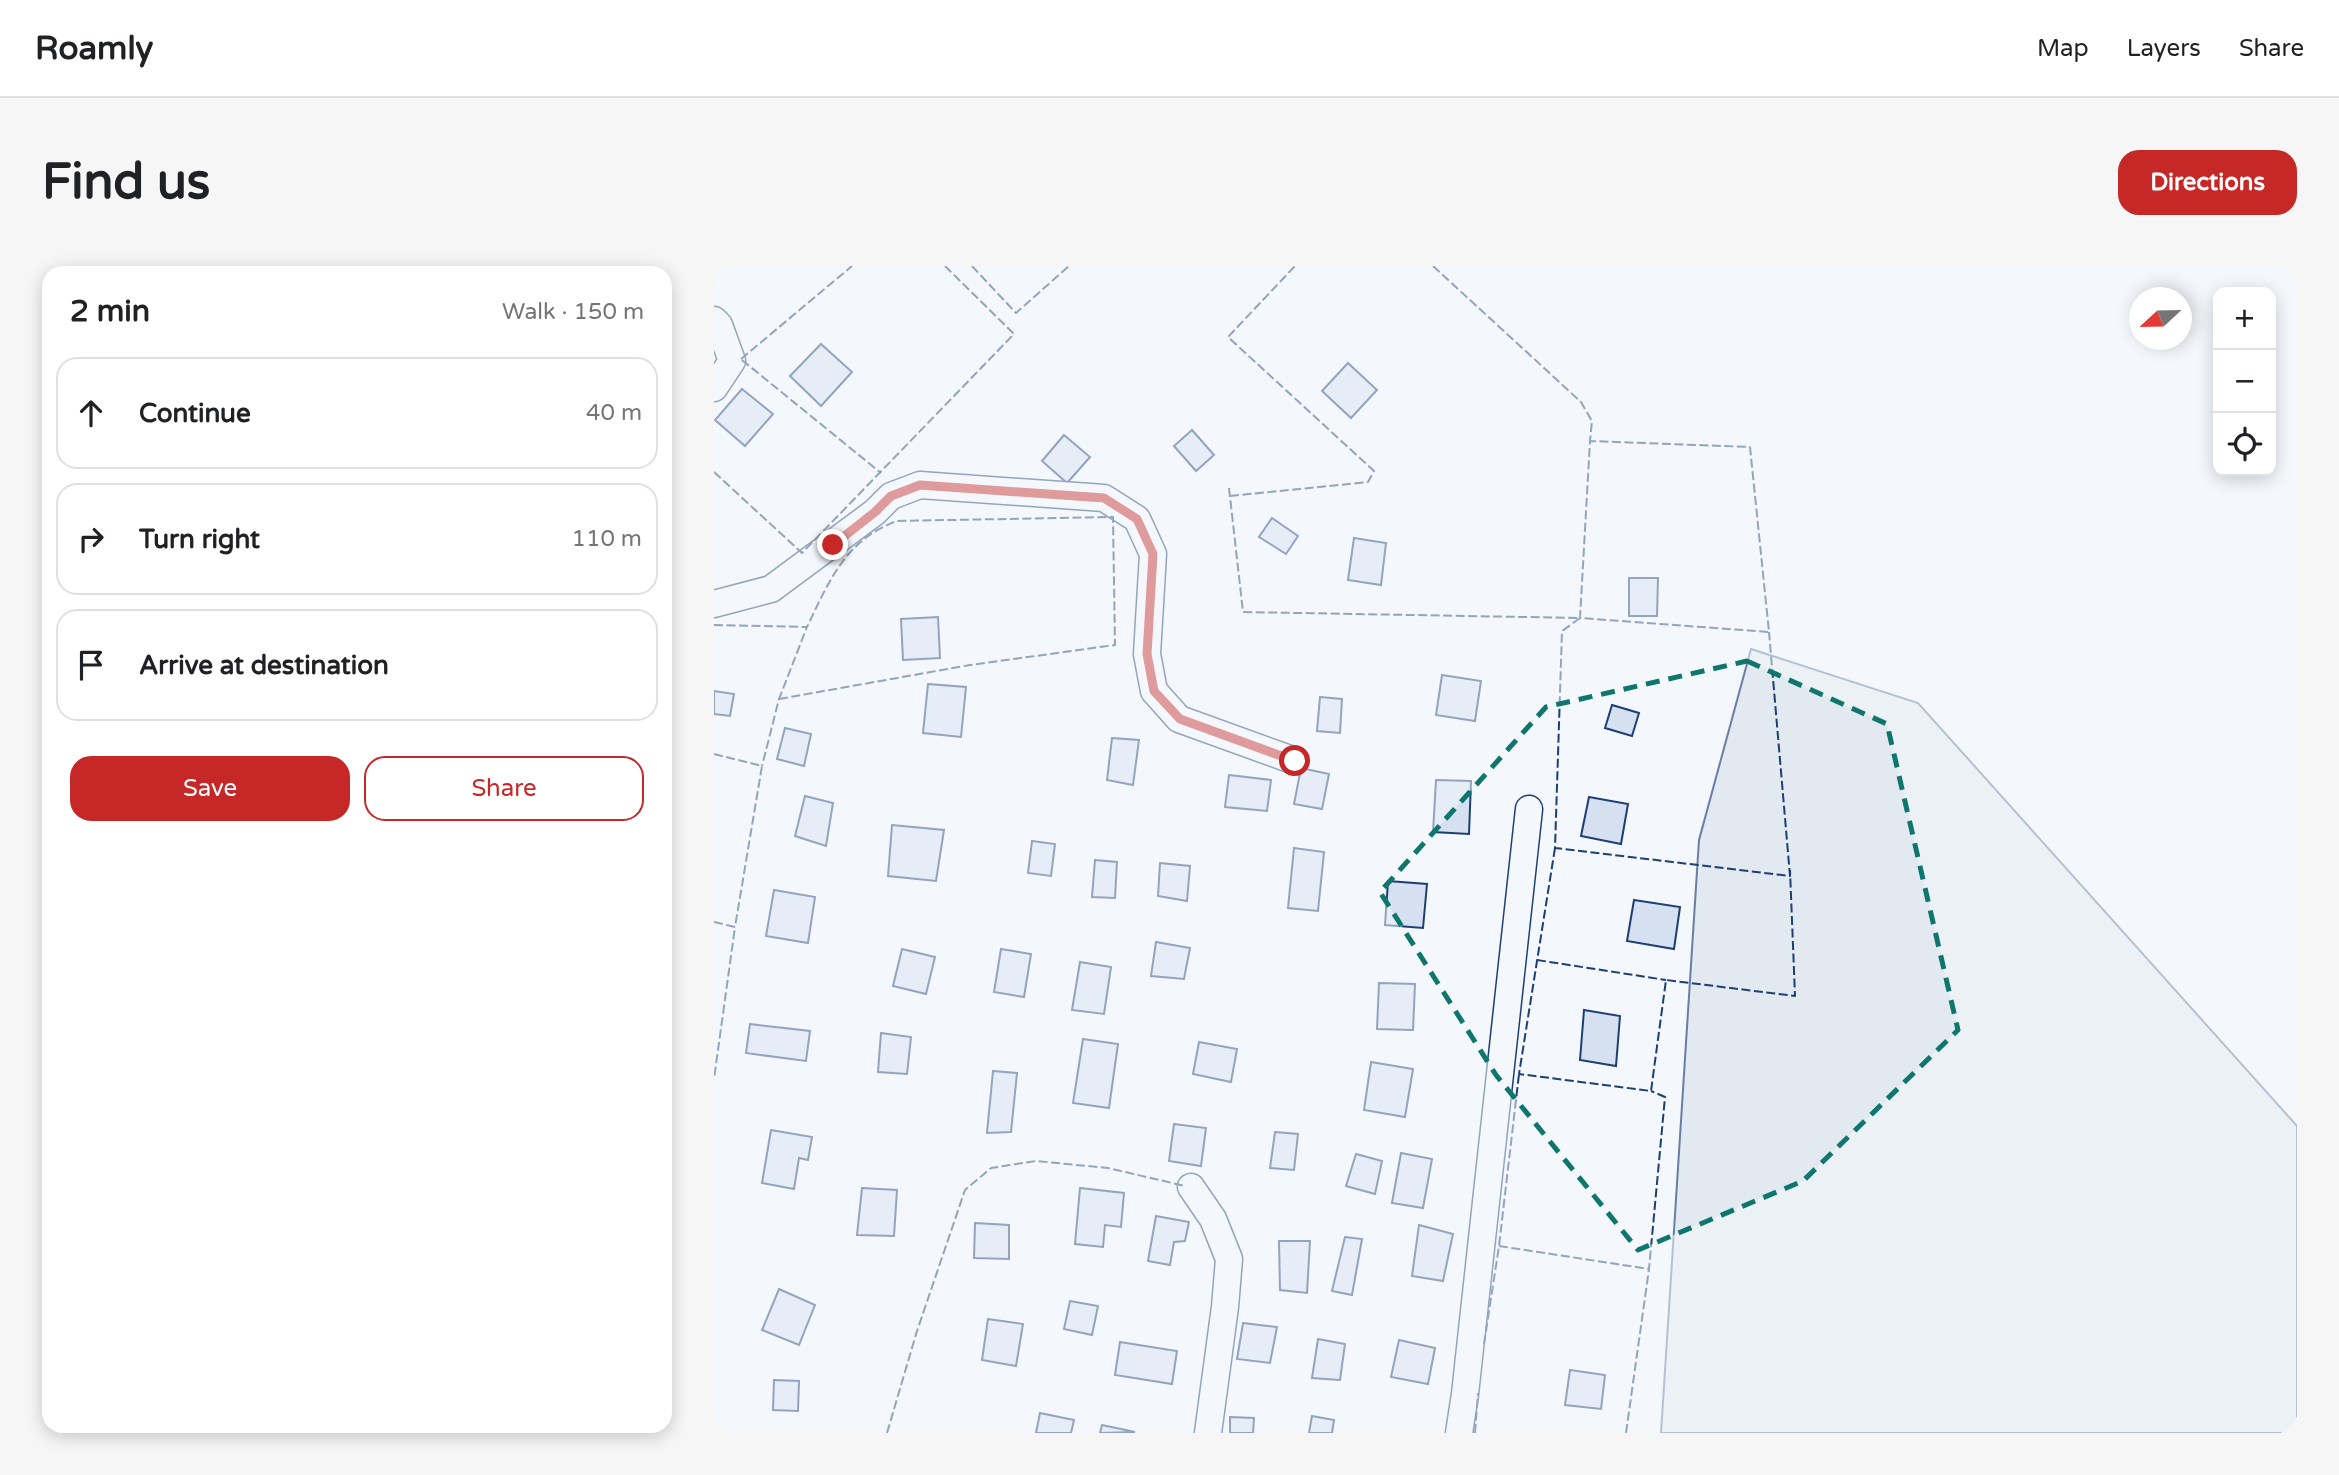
<!DOCTYPE html>
<meta charset="utf-8">
<style>
:root{--surface:#fff;--page:#f6f6f6;--text:#202124;--muted:#757577;--line:#e0e0e0;--accent:#c62828}
body{margin:0;font-family:"Varela Round",sans-serif;background:var(--page);color:var(--text)}
.controls{position:absolute;right:21px;top:21px;display:grid;overflow:hidden;border-radius:14px;box-shadow:0 4px 18px #0003}
.controls button{width:63px;height:63px;display:grid;place-items:center;padding:0;border:0;border-bottom:2px solid var(--line);background:var(--surface);color:var(--text);font:35px sans-serif}
.compass{position:absolute;left:1415px;top:21px;width:63px;height:63px;border-radius:50%;background:var(--surface);box-shadow:0 4px 18px #0003;rotate:248deg}
.stop{position:absolute;width:21px;height:21px;margin:-16px;border:5px solid #c62828;border-radius:50%;background:#fff}
.stop.end{background:#c62828;border-color:#fff;box-shadow:0 2px 7px #0008}
.list{margin:0;padding:0;list-style:none}
h2{display:flex;justify-content:space-between;align-items:center;height:91px;margin:0;padding:0 28px;font-size:30px}
h2 small{font-size:23px;font-weight:400;color:var(--muted)}
.list li{display:grid;grid-template-columns:46px 1fr auto;gap:21px;align-items:center;box-sizing:border-box;height:112px;margin:0 14px 14px;padding:0 14px;border:2px solid var(--line);border-radius:21px}
.list b{display:block;font-size:26px;white-space:nowrap}
.list em{font-size:23px;font-style:normal;color:var(--muted)}
.actions{display:flex;gap:14px;padding:21px 28px}
.actions a{flex:1;padding:16px 0;border:2px solid var(--accent);border-radius:21px;text-align:center;font-size:24px;color:var(--accent)}
.actions .main{background:var(--accent);color:#fff}
.icon{flex:none;width:38px;height:38px;fill:none;stroke:currentColor;stroke-width:2;stroke-linecap:round;stroke-linejoin:round}
.map{position:relative;flex:none;width:1583px;height:1167px;overflow:hidden;border-radius:21px}
header{display:flex;align-items:center;gap:42px;box-sizing:border-box;height:98px;padding:0 35px;background:var(--surface);border-bottom:2px solid var(--line)}
header strong{font-size:33px}
nav{display:flex;gap:38px;margin-inline-start:auto;font-size:24px}
.intro{display:flex;align-items:center;justify-content:space-between;box-sizing:border-box;height:168px;padding:0 42px}
h1{margin:0;font-size:49px}
.button{padding:18px 32px;border-radius:21px;background:var(--accent);color:#fff;font-size:24px;font-weight:700}
main{display:flex;gap:42px;padding:0 42px}
aside{flex:1;background:var(--surface);border-radius:21px;box-shadow:0 4px 18px #0003}
.map>svg:first-child{display:block}
.green{fill:#e3e9f0;stroke:#687fa3;stroke-width:2}
.building{fill:#d5e0f0;stroke:#1d3f73;stroke-width:2}
.lines{fill:none;stroke-linecap:round;stroke-linejoin:round}
.minor-casing{stroke:#1d3f73;stroke-width:29}
.minor{stroke:#f4f7fb;stroke-width:26}
.fence{stroke:#1d3f73;stroke-width:2;stroke-dasharray:9 3.5;stroke-linecap:butt}
.route{stroke:#c62828;stroke-width:9}
.marked{fill:none;stroke:#0f766e;stroke-width:5;stroke-dasharray:14 9;stroke-linejoin:round}
</style>
<header>
<strong>Roamly</strong>
<nav><a>Map</a><a>Layers</a><a>Share</a></nav>
</header>
<div class="intro"><h1>Find us</h1><a class="button">Directions</a></div>
<main>
<aside>
<h2>2 min<small>Walk · 150 m</small></h2>
<ul class="list">
<li><svg class="icon" aria-label="ahead" viewBox="0 0 24 24"><path d="M12 20V5M6 11l6-6 6 6"/></svg><div><b>Continue</b></div><em>40 m</em></li>
<li><svg class="icon" aria-label="right" viewBox="0 0 24 24"><path d="M7 20v-9h11M14 6l5 5-5 5"/></svg><div><b>Turn right</b></div><em>110 m</em></li>
<li><svg class="icon" aria-label="arrive" viewBox="0 0 24 24"><path d="M6 21V4h12l-3 4 3 4H6"/></svg><div><b>Arrive at destination</b></div></li>
</ul>
<div class="actions"><a class="main">Save</a><a>Share</a></div>
</aside>
<div class="map">
<svg width="1583" height="1167" viewBox="0 0 1583 1167">
<rect width="100%" height="100%" fill="#f4f7fb"/>
<path class="green" d="M1037 383 1204 437 1583 860V1167H947L985 574Z"/>
<g class="building">
<path d="M107 78 138 106 107 140 76 110Z"/>
<path d="M634 97 663 124 637 152 608 125Z"/>
<path d="M28 123 59 148 31 180 1 154Z"/>
<path d="M478 164 500 189 482 205 460 180Z"/>
<path d="M350 169 376 191 353 217 328 195Z"/>
<path d="M558 252 584 270 572 288 545 271Z"/>
<path d="M640 272 672 277 667 319 634 314Z"/>
<path d="M915 312H944L943 350H915Z"/>
<path d="M224 351 226 392 189 394 187 353Z"/>
<path d="M728 409 767 415 761 455 722 449Z"/>
<path d="M214 418 252 421 247 471 209 467Z"/>
<path d="M0 425 20 428 16 450 0 448Z"/>
<path d="M606 431 628 433 626 467 603 465Z"/>
<path d="M898 439 925 447 918 470 891 462Z"/>
<path d="M71 462 97 468 90 500 63 493Z"/>
<path d="M398 472 425 474 419 519 393 514Z"/>
<path d="M587 502 615 508 608 543 580 538Z"/>
<path d="M515 509 557 514 553 545 511 541Z"/>
<path d="M722 514 757 515 755 568 719 566Z"/>
<path d="M91 530 119 537 112 580 81 570Z"/>
<path d="M875 531 914 538 907 578 867 570Z"/>
<path d="M178 559 230 564 222 615 174 610Z"/>
<path d="M318 575 341 578 337 610 314 607Z"/>
<path d="M580 582 610 586 604 645 574 642Z"/>
<path d="M381 594 403 596 401 632 378 631Z"/>
<path d="M446 597 476 600 473 635 444 630Z"/>
<path d="M674 615 713 618 709 662 671 659Z"/>
<path d="M60 624 101 631 94 677 52 670Z"/>
<path d="M920 634 966 641 960 683 913 675Z"/>
<path d="M442 676 476 682 470 713 437 710Z"/>
<path d="M188 683 221 691 212 728 179 720Z"/>
<path d="M287 683 317 688 310 731 280 726Z"/>
<path d="M366 696 397 701 390 748 358 744Z"/>
<path d="M665 717 701 718 699 764 663 763Z"/>
<path d="M870 744 906 750 902 800 866 794Z"/>
<path d="M36 758 96 765 92 795 32 787Z"/>
<path d="M167 767 197 771 193 808 164 806Z"/>
<path d="M369 773 404 778 395 842 359 837Z"/>
<path d="M485 776 523 783 517 816 479 808Z"/>
<path d="M657 796 699 803 691 851 650 844Z"/>
<path d="M279 805 303 807 297 866 273 867Z"/>
<path d="M460 858 492 862 487 900 455 895Z"/>
<path d="M57 864 98 871 94 894 85 892 80 923 48 917Z"/>
<path d="M561 866 584 868 580 904 556 902Z"/>
<path d="M687 887 718 893 709 942 678 937Z"/>
<path d="M642 888 668 895 661 928 632 920Z"/>
<path d="M148 922 183 924 180 970 143 969Z"/>
<path d="M366 922 410 927 407 961 391 959 389 981 361 978Z"/>
<path d="M442 950 475 956 471 975 460 976 456 999 434 995Z"/>
<path d="M261 957 295 959V993L260 992Z"/>
<path d="M705 959 739 968 729 1015 698 1010Z"/>
<path d="M631 971 648 973 638 1029 618 1025Z"/>
<path d="M565 975H596L593 1027 566 1024Z"/>
<path d="M65 1023 101 1039 85 1079 48 1064Z"/>
<path d="M356 1035 384 1040 378 1069 350 1063Z"/>
<path d="M274 1053 309 1058 302 1100 268 1094Z"/>
<path d="M529 1057 563 1061 556 1097 523 1093Z"/>
<path d="M604 1073 631 1078 626 1114 598 1112Z"/>
<path d="M685 1074 721 1082 714 1118 677 1111Z"/>
<path d="M406 1076 463 1085 458 1118 401 1109Z"/>
<path d="M856 1104 891 1109 887 1143 851 1139Z"/>
<path d="M60 1114 85 1115 84 1145 59 1144Z"/>
<path d="M326 1147 360 1154 357 1167H322Z"/>
<path d="M598 1150 620 1154 618 1167H595Z"/>
<path d="M516 1151 540 1152 539 1167H516Z"/>
<path d="M388 1159 421 1166 386 1167Z"/>
</g>
<g class="lines">
<defs>
<g id="minor">
<path d="M0 54 5 59 18 95 0 122"/>
<path d="M0 338 57 323 161 246 177 230 206 219 390 232 423 253 439 288 433 388 440 425 465 453 581 495"/>
<path d="M477 921 499 953 515 993 511 1041 494 1167"/>
<path d="M745 1167 751 1128 815 543"/>
</g>
</defs>
<use href="#minor" class="minor-casing"/>
<use href="#minor" class="minor"/>
<g class="fence">
<path d="M258 0 302 47 355 0"/>
<path d="M719 0 867 136 878 155 876 175 866 352 1055 366 1036 181 876 175"/>
<path d="M27 93 138 0"/>
<path d="M28 94 167 207"/>
<path d="M0 206 88 287 300 68 231 0"/>
<path d="M515 222 529 346 866 352"/>
<path d="M516 230 654 216 660 205 514 71 581 0"/>
<path d="M866 352 848 365 841 582 1076 610 1055 366"/>
<path d="M0 359 93 361 65 433 48 500"/>
<path d="M65 433 256 399 401 379 399 251 182 255C171 260 158 266 149 274 122 296 108 330 93 361"/>
<path d="M0 488 48 500 21 661"/>
<path d="M841 582 805 808 937 825 952 714 1081 730 1076 604"/>
<path d="M0 656 21 661 0 813"/>
<path d="M823 694 952 714"/>
<path d="M785 980 935 1003"/>
<path d="M770 1078 785 980 805 808"/>
<path d="M173 1167 203 1065 251 924 277 902 322 895 394 902 471 920"/>
<path d="M761 1167 764 1127"/>
<path d="M912 1167 935 1003 951 831 937 825"/>
</g>
</g>
<g class="lines">
<path class="route" d="M119 279 161 246 177 230 206 219 390 232 423 253 439 288 433 388 440 425 466 453 581 495"/>
</g>
<path d="M0 0H1583V1167H0ZM1033 395 1173 458 1244 764 1089 915 924 984 782 809 666 626 832 441Z" fill="#f4f7fb" fill-opacity=".55" fill-rule="evenodd"/>
<path class="marked" d="M1033 395 1173 458 1244 764 1089 915 924 984 782 809 666 626 832 441Z"/>
</svg>
<div class="controls">
<button>+</button>
<button>−</button>
<button><svg class="icon" aria-label="locate" viewBox="0 0 24 24"><circle cx="12" cy="12" r="6"/><path d="M12 2v4M12 18v4M2 12h4M18 12h4"/></svg></button>
</div>
<svg class="compass" viewBox="-18 -18 36 36"><path d="M0-13l5 13h-10z" fill="#e53935"/><path d="M0 13l5-13h-10z" fill="#757577"/></svg>
<div class="stop" style="left:581px;top:495px"></div>
<div class="stop end" style="left:119px;top:279px"></div>
</div>
</main>
